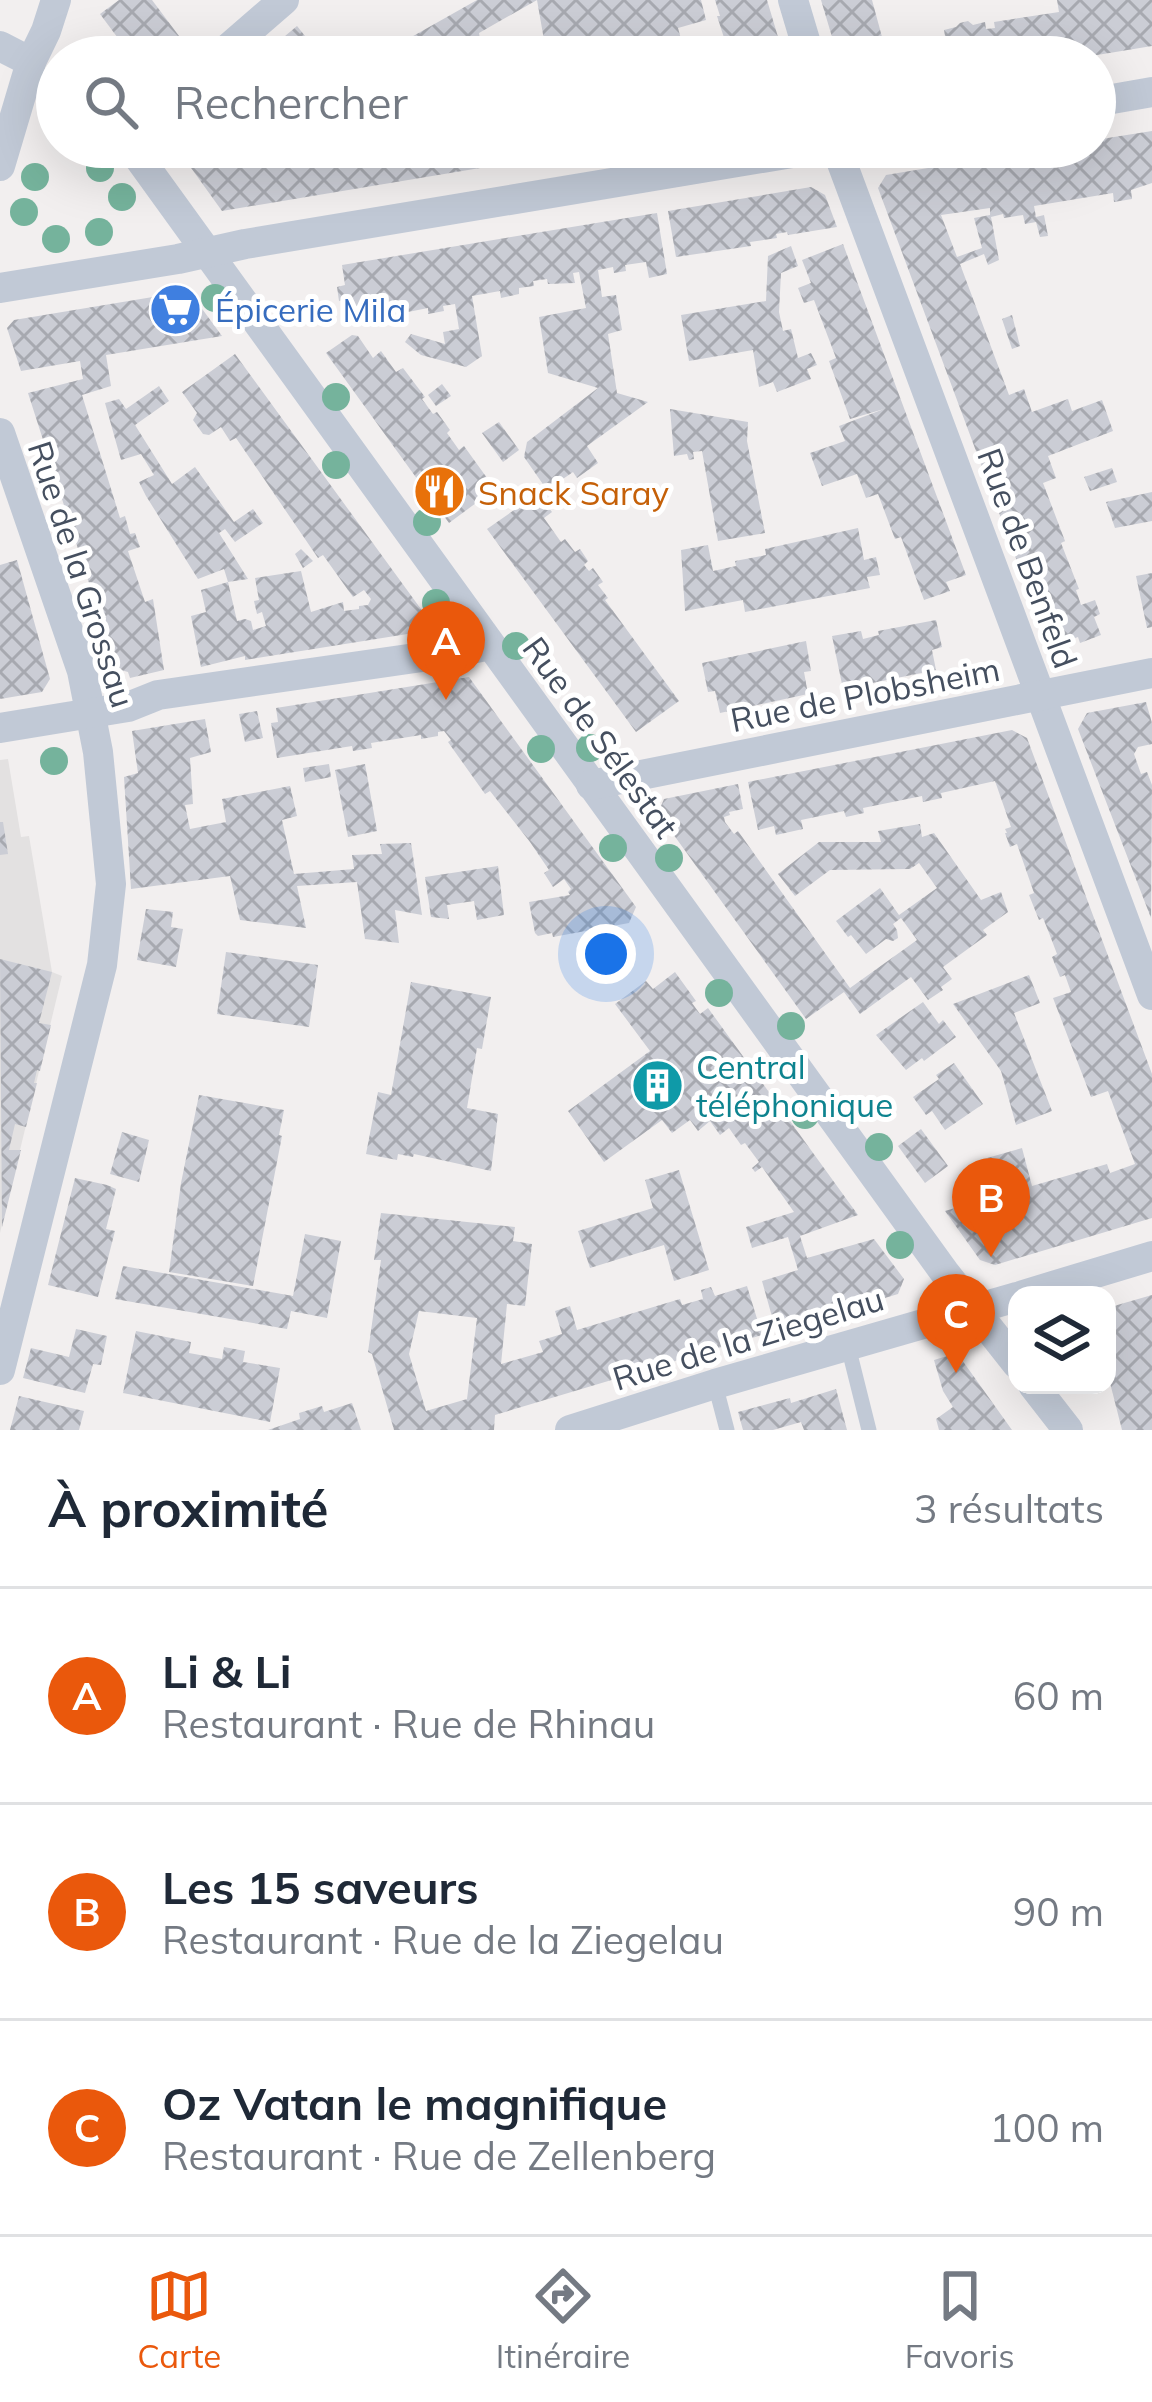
<!DOCTYPE html>
<html lang="fr">
<meta charset="utf-8">
<style>
:root{--surface:#fff;--page:#f2f2f3;--text:#1f2937;--muted:#747a83;--line:#e0e1e3;--accent:#ea580c}
body{margin:0;font-family:Mulish,sans-serif;background:var(--page);color:var(--text)}
.controls{position:absolute;right:36px;bottom:36px;display:grid;overflow:hidden;border-radius:24px;box-shadow:0 12px 48px #0002}
.controls button{width:108px;height:108px;display:grid;place-items:center;padding:0;border:0;border-bottom:3px solid var(--line);background:var(--surface);color:var(--text);font:60px sans-serif}
.you{position:absolute;left:606px;top:954px;width:42px;height:42px;margin:-30px;border:9px solid #fff;border-radius:50%;background:#1a73e8;box-shadow:0 0 0 18px #1a73e833}
.badge{display:grid;place-items:center;width:78px;height:78px;border-radius:50%;background:var(--accent);color:#fff;font-size:39px;font-weight:700}
.pin{position:absolute;translate:-50% -99px;filter:drop-shadow(0 3px 6px #0008)}
.pin::after{content:'';position:absolute;top:63px;width:42px;height:36px;background:inherit;clip-path:polygon(0 0,100% 0,50% 100%)}
.list{margin:0;padding:0;list-style:none}
h2{display:flex;justify-content:space-between;align-items:center;height:156px;margin:0;padding:0 48px;font-size:51px}
h2 small{font-size:39px;font-weight:400;color:var(--muted)}
.list li{display:grid;grid-template-columns:78px 1fr auto;gap:36px;align-items:center;box-sizing:border-box;height:216px;padding:0 48px;border-top:3px solid var(--line)}
.list b{display:block;font-size:45px;white-space:nowrap}
.list p{margin:0;font-size:39px;white-space:nowrap;color:var(--muted)}
.list em{font-size:39px;font-style:normal;color:var(--muted)}
.icon{flex:none;width:66px;height:66px;fill:none;stroke:currentColor;stroke-width:2;stroke-linecap:round;stroke-linejoin:round}
.map{position:relative;flex:none;width:1152px;height:1430px;overflow:hidden}
.search{position:absolute;background:var(--surface);box-shadow:0 12px 48px #0002;left:36px;right:36px;top:36px;height:132px;display:flex;align-items:center;gap:30px;box-sizing:border-box;padding:0 42px;border-radius:66px;color:var(--muted);font-size:45px}
.sheet{height:804px;background:var(--surface)}
nav{display:flex;justify-content:space-around;align-items:center;box-sizing:border-box;height:168px;border-top:3px solid var(--line);background:var(--surface);font-size:33px;color:var(--muted)}
nav a{display:grid;justify-items:center;gap:6px}
nav .on{color:var(--accent)}
.map>svg:first-child{display:block}
.education{fill:#e3e1e1}
.building{fill:url(#building-cross-hatch);fill-rule:evenodd}
.lines{fill:none;stroke-linecap:round;stroke-linejoin:round}
.lane{stroke:#c1c9d6;stroke-width:15}
.street{stroke:#c1c9d6;stroke-width:30}
.tree{fill:#75b39c}
.labels{text-anchor:middle;dominant-baseline:central;stroke-width:10;stroke-linejoin:round;paint-order:stroke}
.shop-label{font-size:33px;fill:#366cbe;stroke:#fff;text-anchor:start}
.food-label{font-size:33px;fill:#c56008;stroke:#fff;text-anchor:start}
.street-label{font-size:33px;fill:#454f5f;stroke:#fff}
.culture-label{font-size:33px;fill:#0d838f;stroke:#fff;text-anchor:start}
</style>
<div class="map">
<svg width="1152" height="1430" viewBox="0 0 1152 1430">
<defs>
<pattern id="building-cross-hatch" width="8" height="8" patternUnits="userSpaceOnUse" patternTransform="scale(3)"><rect width="8" height="8" fill="#cbcdd5"/><path d="M0 0l8 8M0 8l8-8" fill="none" stroke="#a7a9b0"/></pattern>
</defs>
<rect width="100%" height="100%" fill="#f2efef"/>
<path class="education" d="M8 759 21 837 29 836 52 972 62 976 0 1233V760Z"/>
<g class="building">
<path d="M119 0H152L179 36 151 57H132L100 14Z"/>
<path d="M477 0H701L706 20 678 28 686 57H547L537 0 479 33 483 57H376Z"/>
<path d="M715 0H767L784 57H751L746 42 727 47 717 16H720Z"/>
<path d="M821 0H872L885 48 891 51 901 49 900 44 945 36 944 30 956 27 960 23 968 21 973 25 985 22 986 29 995 28 994 22 1059 12 1057 0H1152V46L1085 57H838Z"/>
<path d="M297 26 313 46 300 57H260Z"/>
<path d="M1152 131V183L1131 190 1132 199 1114 202 1113 193 1034 206 1036 217 1044 215 1048 236 1040 237 1036 222 1025 224 1023 215 1004 218 1003 214 991 217 999 260 988 265 984 254 960 264 1009 395 1024 389 1032 412 1068 399 1072 411 1102 400 1113 431 1048 456 1056 478 1043 483 1065 541 1061 543 1079 589 1076 590 1081 605 1095 600 1100 614 1094 617 1101 635 1080 643 1078 637 1049 647 878 188 886 175 1054 147H1095V140ZM990 208V215L974 218 982 248 957 257 941 215Z"/>
<path d="M176 147H237L246 159 263 156 262 151 284 147H594V149L222 211Z"/>
<path d="M811 187 825 195 837 227 788 235 787 232 776 234 777 238 750 242 751 246 676 257 668 211Z"/>
<path d="M657 213 667 274 649 278 646 262 625 265 626 271 614 273 613 267 598 270 602 297 616 295 622 330 608 334 617 393 648 402 587 446 598 463 577 478 573 472 547 490 524 457 527 442 598 388 548 373 539 317 586 308 579 272 573 273 575 283 548 284 547 279 533 281 534 286 519 288V294L501 298 500 291 472 296 482 356 466 367 421 355 405 342 411 334 445 344 443 332 459 329 455 304 443 306 444 311 428 314V308L403 313V309L400 310 401 318 393 319 392 311 351 318 347 299 339 301 337 287 345 285 342 265Z"/>
<path d="M843 244 966 575 946 582 950 591 924 600 901 537 895 539 878 494 866 498 857 474 822 486 810 453 845 441 839 426 884 409 850 419 829 361 836 358 814 300 804 303 798 288 811 283 802 260Z"/>
<path d="M791 246 798 266 781 273 779 312 783 331 791 329 798 358 811 353 817 365 807 369 811 379 777 392 773 382 759 387 753 350 689 361 681 315 766 301 768 256Z"/>
<path d="M189 291 222 336 106 355 111 386 82 395 120 518 125 516 130 534 135 533 140 547 128 551 145 602 153 599 164 670 130 678 128 672 117 669 113 658 28 393 83 379 80 361 21 371 7 328 14 320Z"/>
<path d="M1012 315 1020 346 1012 349 1002 319Z"/>
<path d="M352 335 358 336 373 358 381 351 396 372 403 368 425 397 422 399 433 414 437 412 450 430 447 433 459 450 464 446 495 489 449 523 326 353Z"/>
<path d="M235 354 426 616 420 632 245 660V656L201 667 191 616 206 612 201 590 228 582 237 621 245 619 251 621 253 630 266 626 262 612 257 614 254 601 259 600 255 578 301 571 311 612 343 602 344 611 359 609V606L368 605 371 599 364 590 353 597 323 555 318 558 236 438 230 441 221 427 209 435 203 434 193 420 197 413 182 392Z"/>
<path d="M442 384 451 396 436 406 428 395Z"/>
<path d="M159 386 169 401 135 425 172 484 195 467 234 522 253 509 263 523 235 542 225 529 219 533 248 579 228 582 224 569 198 579 146 496 139 482 154 475 141 454 121 460 105 403 119 399 126 409Z"/>
<path d="M670 409 748 422 747 441 765 533 718 541 702 451 693 452 694 459 689 460 687 454 674 456Z"/>
<path d="M499 422 519 450 503 462 482 433Z"/>
<path d="M1112 468 1117 482 1090 491 1084 477Z"/>
<path d="M1152 492V521L1115 528 1106 502Z"/>
<path d="M530 499 535 505 543 500 552 512 544 518 561 542 565 539 575 552 580 549 588 561 584 565 589 571 593 568 603 582 598 585 608 598 605 600 679 701 636 732 487 529Z"/>
<path d="M858 528 864 560 876 557 880 575 867 577 870 588 745 612 743 600 685 611 681 550 708 545 713 571 736 566 735 561 766 555 765 549Z"/>
<path d="M301 549 313 561 303 568 295 554Z"/>
<path d="M17 560 50 679 42 692 0 699V565Z"/>
<path d="M1152 573V627L1147 628 1136 576Z"/>
<path d="M936 620 942 647 932 650 936 670 843 689 832 636 861 631 863 639 879 635 878 631Z"/>
<path d="M806 641 811 671 804 672 808 694 720 713 715 691 708 692 702 663Z"/>
<path d="M469 677 636 907 629 923 553 937 552 933 538 936 535 933 529 902 570 895 568 892 571 889 564 879 553 887 544 873 549 870 530 842 490 791 485 794 448 742 451 740 444 731 438 732V736L421 739V735L371 743 372 748 353 751 352 746 277 758 271 723 278 722 276 708Z"/>
<path d="M1146 702 1152 723V744L1138 747 1134 754 1141 774 1147 772 1152 785 1151 918 1078 729 1087 713Z"/>
<path d="M257 711 263 738 245 742 239 714Z"/>
<path d="M205 719 211 752 190 758 193 804 185 805 190 829 226 822 222 799 290 786 297 816 282 820 294 874 354 869 352 855 382 854 380 844 411 843 422 915 395 910 399 943 365 939 357 882 297 886 306 928 240 920 230 876 131 889 124 777 138 773 132 731Z"/>
<path d="M1012 730 1027 738 1152 1074V1218L995 1265 980 1260 945 1211 972 1203 974 1209 992 1204 980 1160 1022 1148 1032 1186 1107 1164 1110 1173 1135 1164 1108 1091 1091 1097 1053 998 1071 992 1065 975 1060 977 1052 957 1057 954 1049 933 1043 918 1039 920 1029 895 1034 893 1017 844 1010 847 1005 833H1007L1005 829 1011 827 995 781 941 793 942 798 923 802 922 796 863 808 864 813 846 817 844 811 801 820 803 829 776 835 774 826 758 830 748 782Z"/>
<path d="M329 764 331 777 305 782 303 768Z"/>
<path d="M365 764 377 831 348 837 335 770Z"/>
<path d="M738 784 743 809 729 812 730 815 724 817 725 822 734 834 738 831 850 988 917 940 901 918 893 924 897 930 898 938 893 941 886 939 866 954 851 935 848 937 836 921 880 888 899 915 937 888 919 863 910 869 830 870 795 896 778 874 819 842H881L878 831 920 824 922 837 934 833 981 900 1001 892 1008 912 983 930 987 935 943 967 952 979 941 987 943 990 928 1000 911 977 860 1014 844 992 806 1019 658 813 664 799Z"/>
<path d="M0 822H3L8 854 0 855Z"/>
<path d="M498 866 504 915 477 920 474 901 447 905 449 919 431 917 425 877Z"/>
<path d="M146 909 173 912 171 927 183 929 176 967 137 960Z"/>
<path d="M226 952 318 965 309 1027 217 1014Z"/>
<path d="M0 959 52 972 39 1023 51 1025 40 1071 37 1070 34 1083H37L26 1127 15 1124 9 1150H21L2 1227Z"/>
<path d="M675 972 696 1001 692 1003 700 1014 708 1008 858 1215 800 1236 807 1258 874 1239 904 1279 898 1294 776 1331 762 1281 798 1270 788 1237 752 1248 746 1227 794 1212 762 1167 755 1172 752 1168 759 1162 745 1143 741 1145 729 1128 720 1135 710 1121 698 1131 690 1120 672 1133 662 1120 604 1162 568 1111 650 1051 615 1004 646 981 653 989Z"/>
<path d="M1029 975 1040 1003 1014 1013 1052 1111 1016 1125 1001 1071 953 1004Z"/>
<path d="M411 982 491 997 482 1049 477 1048 467 1108 498 1114 491 1171 414 1154 413 1157 398 1154 397 1160 366 1154 378 1092 391 1095Z"/>
<path d="M923 1002 939 1024 943 1020 956 1037 924 1061 922 1058 906 1070 876 1035Z"/>
<path d="M954 1063 983 1104 945 1130 932 1111 926 1115 913 1097 939 1079 936 1075Z"/>
<path d="M199 1095 284 1110 279 1135 282 1136 253 1286 169 1272 181 1183Z"/>
<path d="M921 1129 948 1166 925 1183 898 1146Z"/>
<path d="M122 1132 149 1140 139 1182 110 1174Z"/>
<path d="M679 1170 709 1270 674 1281 664 1245 590 1268 578 1231 653 1208 645 1180Z"/>
<path d="M75 1178 107 1185 116 1189 106 1229 115 1231 98 1297 48 1285Z"/>
<path d="M381 1213 515 1227 513 1241 532 1244 525 1306 507 1304 501 1364 543 1352 539 1341 562 1334 555 1311 570 1306 577 1330 680 1299 682 1305 703 1299 701 1290 711 1287 715 1296 747 1286 762 1335 495 1415 494 1430H394L372 1354 368 1352 381 1260H374ZM419 1311 477 1318 467 1399 426 1411 409 1354Z"/>
<path d="M305 1234 341 1241 327 1318 291 1311 287 1329 115 1299 123 1266 293 1296Z"/>
<path d="M1152 1295V1430H1122L1107 1371V1308Z"/>
<path d="M76 1329 107 1336 101 1365 93 1364 85 1393 23 1378 31 1348 69 1357Z"/>
<path d="M136 1331 191 1342 189 1353 222 1359 224 1347 245 1351 243 1362 280 1368 270 1422 123 1393Z"/>
<path d="M957 1353 1012 1430H939L936 1419 953 1407 943 1391 934 1360Z"/>
<path d="M836 1389 847 1430H804L801 1422 773 1430H743L738 1412 790 1398 791 1403Z"/>
<path d="M19 1396 84 1411 79 1430H10Z"/>
<path d="M352 1403 361 1430H268L300 1419 299 1413 322 1406 324 1412Z"/>
</g>
<g class="lines">
<g class="lane">
<path d="M848 1346 869 1430"/>
<path d="M715 1384 727 1430"/>
</g>
<g class="street">
<path d="M793 0 810 57"/>
<path d="M0 46 31 62"/>
<path d="M218 57 284 0"/>
<path d="M1095 102 1152 92"/>
<path d="M131 147 945 1273 1017 1364"/>
<path d="M836 147 1152 995"/>
<path d="M0 166 31 62 46 31 56 0"/>
<path d="M0 288 178 259 245 244 828 147"/>
<path d="M0 433 82 671 98 752 111 884 102 965 0 1370"/>
<path d="M0 728 128 707 158 695 457 652 490 645"/>
<path d="M591 785 1152 673"/>
<path d="M1023 1295 1152 1256"/>
<path d="M1033 1385 1068 1430"/>
<path d="M570 1430 715 1384 1017 1297"/>
</g>
</g>
<g class="tree">
<circle cx="100" cy="168" r="14"/>
<circle cx="35" cy="177" r="14"/>
<circle cx="122" cy="197" r="14"/>
<circle cx="24" cy="212" r="14"/>
<circle cx="99" cy="232" r="14"/>
<circle cx="56" cy="239" r="14"/>
<circle cx="215" cy="298" r="14"/>
<circle cx="336" cy="397" r="14"/>
<circle cx="336" cy="465" r="14"/>
<circle cx="427" cy="522" r="14"/>
<circle cx="436" cy="603" r="14"/>
<circle cx="516" cy="646" r="14"/>
<circle cx="590" cy="748" r="14"/>
<circle cx="541" cy="749" r="14"/>
<circle cx="54" cy="761" r="14"/>
<circle cx="613" cy="848" r="14"/>
<circle cx="669" cy="858" r="14"/>
<circle cx="719" cy="993" r="14"/>
<circle cx="791" cy="1026" r="14"/>
<circle cx="805" cy="1115" r="14"/>
<circle cx="879" cy="1147" r="14"/>
<circle cx="900" cy="1245" r="14"/>
</g>
<defs>
<symbol id="supermarket-disc" viewBox="-11 -11 22 22"><circle r="9.5" fill="#3f7fe0" stroke="#fff"/><path d="M-6-5.5h2.5l.6 2H6L4.5 2H-2.5L-4.4-4H-6ZM-1.5 3.2a1.3 1.3 0 1 0 .1 0ZM3 3.2a1.3 1.3 0 1 0 .1 0Z" fill="#fff"/></symbol>
<symbol id="restaurant-disc" viewBox="-11 -11 22 22"><circle r="9.5" fill="#e8710a" stroke="#fff"/><path d="M-5-6h1v4h1v-4h1v4h1v-4h1v5L-1.5 .5V6h-2V.5L-5-1ZM5-6V6H3V1.5H1.5Q1.5-4 5-6Z" fill="#fff"/></symbol>
<symbol id="building-disc" viewBox="-11 -11 22 22"><circle r="9.5" fill="#0f9aa8" stroke="#fff"/><path d="M-4-6H4V6H1V3H-1V6H-4ZM-2.5-4.3h1.7v1.8h-1.7ZM.8-4.3h1.7v1.8H.8ZM-2.5-1h1.7V.8h-1.7ZM.8-1h1.7V.8H.8Z" fill="#fff"/></symbol>
</defs>
<g fill-rule="evenodd">
<use href="#supermarket-disc" x="146" y="280" width="59" height="59"/>
<use href="#restaurant-disc" x="410" y="462" width="59" height="59"/>
<use href="#building-disc" x="628" y="1056" width="59" height="59"/>
</g>
<g class="labels">
<g class="shop-label">
<text x="215" y="309">Épicerie Mila</text>
</g>
<g class="food-label">
<text x="478" y="492">Snack Saray</text>
</g>
<g class="street-label">
<text transform="translate(1028 558) rotate(70)">Rue de Benfeld</text>
<text transform="translate(82 574) rotate(72)">Rue de la Grossau</text>
<text transform="translate(865 694) rotate(-11)">Rue de Plobsheim</text>
<text transform="translate(601 737) rotate(54)">Rue de Sélestat</text>
<text transform="translate(748 1338) rotate(-17)">Rue de la Ziegelau</text>
</g>
<g class="culture-label">
<text x="696" y="1066">Central<tspan x="696" dy="38">téléphonique</tspan></text>
</g>
</g>
</svg>
<div class="controls">
<button><svg class="icon" aria-label="layers" viewBox="0 0 24 24"><path d="M12 4l9 5-9 5-9-5zM3 14l9 5 9-5"/></svg></button>
</div>
<div class="you"></div>
<div class="pin badge" style="left:446px;top:700px">A</div>
<div class="pin badge" style="left:991px;top:1257px">B</div>
<div class="pin badge" style="left:956px;top:1373px">C</div>
<div class="search"><svg class="icon" aria-label="search" viewBox="0 0 24 24"><circle cx="10" cy="10" r="6"/><path d="M15 15l6 6"/></svg>Rechercher</div>
</div>
<section class="sheet">
<h2>À proximité<small>3 résultats</small></h2>
<ul class="list">
<li><span class="badge">A</span><div><b>Li &amp; Li</b><p>Restaurant · Rue de Rhinau</p></div><em>60 m</em></li>
<li><span class="badge">B</span><div><b>Les 15 saveurs</b><p>Restaurant · Rue de la Ziegelau</p></div><em>90 m</em></li>
<li><span class="badge">C</span><div><b>Oz Vatan le magnifique</b><p>Restaurant · Rue de Zellenberg</p></div><em>100 m</em></li>
</ul>
</section>
<nav>
<a class="on"><svg class="icon" aria-label="map" viewBox="0 0 24 24"><path d="M3 6l6-2 6 2 6-2v14l-6 2-6-2-6 2zM9 4v14M15 6v14"/></svg>Carte</a>
<a><svg class="icon" aria-label="directions" viewBox="0 0 24 24"><path d="M12 3l9 9-9 9-9-9zM9 14v-3h6M13 9l2 2-2 2"/></svg>Itinéraire</a>
<a><svg class="icon" aria-label="saved" viewBox="0 0 24 24"><path d="M7 4h10v16l-5-4-5 4z"/></svg>Favoris</a>
</nav>
